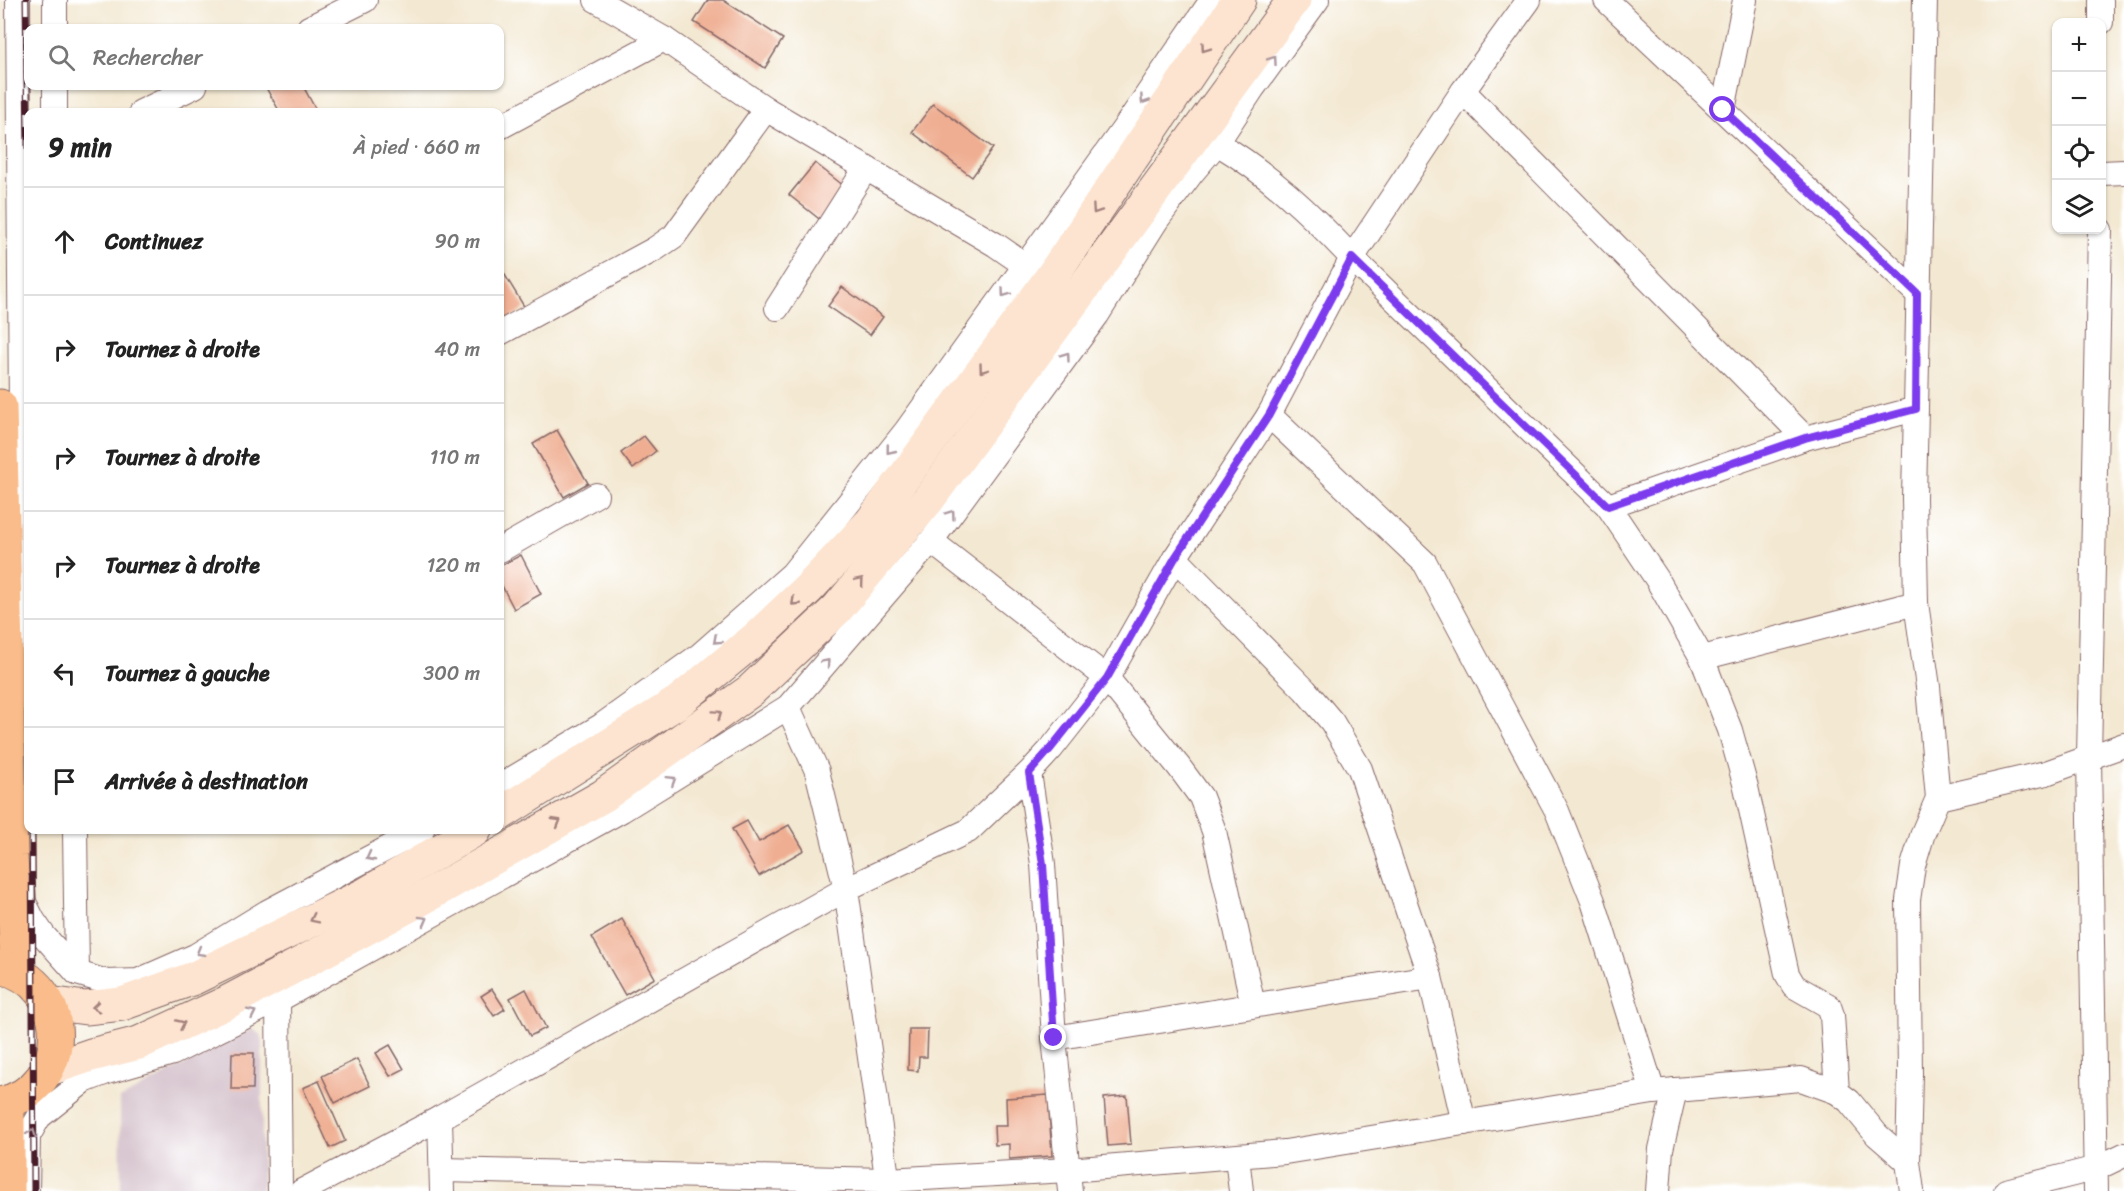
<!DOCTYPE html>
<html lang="fr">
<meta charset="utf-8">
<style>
:root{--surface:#fff;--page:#f6f6f6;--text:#222;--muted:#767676;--line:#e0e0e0}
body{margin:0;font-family:Sriracha,sans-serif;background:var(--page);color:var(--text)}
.controls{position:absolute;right:18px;top:18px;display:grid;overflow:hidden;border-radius:12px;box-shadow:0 2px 4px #0004}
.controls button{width:54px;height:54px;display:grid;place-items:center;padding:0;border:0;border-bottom:2px solid var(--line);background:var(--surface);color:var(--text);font:30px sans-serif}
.stop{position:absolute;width:18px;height:18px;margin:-14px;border:4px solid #7c3aed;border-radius:50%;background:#fff}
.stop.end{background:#7c3aed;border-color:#fff;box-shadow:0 2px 6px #0008}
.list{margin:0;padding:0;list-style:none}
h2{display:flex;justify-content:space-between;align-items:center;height:78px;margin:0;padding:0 24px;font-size:26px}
h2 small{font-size:20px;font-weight:400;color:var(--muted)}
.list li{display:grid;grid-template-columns:39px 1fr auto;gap:18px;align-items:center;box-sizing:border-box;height:108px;padding:0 24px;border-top:2px solid var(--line)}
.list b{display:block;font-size:22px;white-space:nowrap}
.list em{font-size:20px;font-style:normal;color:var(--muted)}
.icon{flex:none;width:33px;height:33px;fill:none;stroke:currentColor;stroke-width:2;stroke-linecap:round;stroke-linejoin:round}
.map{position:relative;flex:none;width:2124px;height:1191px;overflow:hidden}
.search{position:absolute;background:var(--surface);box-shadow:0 2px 4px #0004;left:24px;top:24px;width:480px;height:66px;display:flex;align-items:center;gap:15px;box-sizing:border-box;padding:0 21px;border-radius:12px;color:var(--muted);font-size:22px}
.panel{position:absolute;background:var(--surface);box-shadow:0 2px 4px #0004;left:24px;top:108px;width:480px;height:726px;border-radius:12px}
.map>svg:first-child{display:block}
.industrial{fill:#d2bdc8}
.building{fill:#efae92}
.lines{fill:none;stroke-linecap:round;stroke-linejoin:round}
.street-casing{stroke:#856565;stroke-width:26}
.secondary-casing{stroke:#856565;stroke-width:35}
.highway-casing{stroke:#856565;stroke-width:35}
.street{stroke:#fff;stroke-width:24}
.secondary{stroke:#fde4d0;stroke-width:33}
.highway{stroke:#f9bc8a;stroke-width:33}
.rail-casing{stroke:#4a1f2b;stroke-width:7}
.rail{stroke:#fff;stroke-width:4.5;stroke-dasharray:14;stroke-linecap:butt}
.oneway{stroke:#a4827e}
.oneway2{stroke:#ae9aa0}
.route{stroke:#7c3aed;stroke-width:8}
</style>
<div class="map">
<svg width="2124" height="1191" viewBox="0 0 2124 1191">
<rect width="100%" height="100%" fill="#fff"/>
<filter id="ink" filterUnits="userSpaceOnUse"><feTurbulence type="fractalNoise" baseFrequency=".0167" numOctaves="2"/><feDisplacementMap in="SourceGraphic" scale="12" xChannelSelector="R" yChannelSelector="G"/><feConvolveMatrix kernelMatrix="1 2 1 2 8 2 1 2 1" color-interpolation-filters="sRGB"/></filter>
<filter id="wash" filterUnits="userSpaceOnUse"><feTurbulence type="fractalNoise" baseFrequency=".008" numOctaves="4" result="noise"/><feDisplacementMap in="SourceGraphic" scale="24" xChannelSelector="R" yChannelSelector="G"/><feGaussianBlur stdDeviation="1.35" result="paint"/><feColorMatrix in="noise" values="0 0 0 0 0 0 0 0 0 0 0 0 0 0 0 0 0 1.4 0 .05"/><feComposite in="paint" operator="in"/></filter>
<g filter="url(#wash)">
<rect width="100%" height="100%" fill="#f3e8d1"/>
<path class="industrial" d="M252 1029 262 1036V1191H121L120 1099Z"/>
<g id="blocks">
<g class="building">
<path d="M708 0H723L783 39 765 68 694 22Z"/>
<path d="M265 86H303L317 112H280Z"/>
<path d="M933 104 993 148 972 177 912 132Z"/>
<path d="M815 163 849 190 823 222 789 195Z"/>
<path d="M500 267 525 308 500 324Z"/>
<path d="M842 287 883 317 870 335 828 306Z"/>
<path d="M557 430 588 483 564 497 533 444Z"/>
<path d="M644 436 656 451 633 469 621 453Z"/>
<path d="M521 555 541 594 514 609 500 582V566Z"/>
<path d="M747 821 759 842 789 825 804 850 759 876 732 829Z"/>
<path d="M622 919 655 978 625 995 592 937Z"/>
<path d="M492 989 505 1009 494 1016 481 996Z"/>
<path d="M526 989 546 1028 530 1036 510 998Z"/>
<path d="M909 1029H928L927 1057H919L918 1071 908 1070Z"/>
<path d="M390 1045 404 1069 390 1076 376 1053Z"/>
<path d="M232 1053H254L253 1089H231Z"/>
<path d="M357 1059 370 1086 335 1103 322 1076Z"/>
<path d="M319 1081 345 1141 330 1148 303 1088Z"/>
<path d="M1048 1095 1052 1156 1009 1159V1144L995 1145 994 1126H1007L1006 1098Z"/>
<path d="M1127 1096 1131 1144 1108 1146 1104 1098Z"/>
</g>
</g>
</g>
<g filter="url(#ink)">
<use href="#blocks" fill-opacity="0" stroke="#856565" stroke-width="1.5"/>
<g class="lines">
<defs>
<g id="street">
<path d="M18 0 23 689"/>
<path d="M55 0V28"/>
<path d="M596 0 664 39 766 109 996 245 1025 265"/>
<path d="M1606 0 1917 293"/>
<path d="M2101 22V0"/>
<path d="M309 28 365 0"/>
<path d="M55 86V112"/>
<path d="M1463 91 1805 438"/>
<path d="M1723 110 1745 0"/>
<path d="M141 112 195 86"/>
<path d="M500 127 664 39"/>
<path d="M1217 143C1269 174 1311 214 1352 258L1608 506 1805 438 1916 409"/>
<path d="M2102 173 2124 172"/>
<path d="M777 308 866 168"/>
<path d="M500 333 655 249 674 236 766 109"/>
<path d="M1269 415 1425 563 1557 811 1593 901 1653 1092"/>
<path d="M1608 506 1657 579 1702 658 1730 730 1746 787 1787 974 1794 986 1829 1006 1832 1015 1837 1092"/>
<path d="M931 541 1107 678 1179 767 1201 797 1214 831 1253 1005"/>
<path d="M500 550 596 495"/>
<path d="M1175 558 1305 690 1332 722 1360 769 1430 977 1464 1123"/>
<path d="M1702 658 1916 603"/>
<path d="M788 707 817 771 846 889 889 1191"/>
<path d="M1029 773 1043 864 1054 1038 1070 1191"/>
<path d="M500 786 601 726 700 655 792 574 906 431 1125 127 1212 0"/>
<path d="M1938 798 2046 773 2124 745"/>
<path d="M75 830 77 973"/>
<path d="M23 886 24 902 33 920 44 936 77 973 107 982 138 981 195 956 267 912 422 830"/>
<path d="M275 986 278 1000 280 1191"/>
<path d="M1054 1038 1430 977"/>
<path d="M440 1118 442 1191"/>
<path d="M1237 1157 1241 1191"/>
<path d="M442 1170 887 1180 1068 1170 1285 1152 1653 1092 1801 1079 1837 1092 1849 1101 1877 1135 1908 1162"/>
<path d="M27 1191 28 1136 39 1117 84 1081 107 1072 173 1053 278 1000 622 810 788 707 931 541 1097 315 1156 221 1191 174 1217 143 1253 88 1317 0"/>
<path d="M302 1191 440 1118 846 889 968 831 1029 773 1051 749 1107 678 1175 558 1269 415 1352 258 1463 91 1529 0"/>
<path d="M1658 1191 1661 1149 1675 1090"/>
<path d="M1912 1191 1908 1162 1910 1073 1908 900 1913 866 1923 833 1938 798 1928 687 1916 603 1914 498 1925 0"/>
<path d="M2006 1191 2097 1168 2124 1155"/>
<path d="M2096 1191 2089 757 2100 230"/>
</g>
<g id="secondary">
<path d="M500 814 678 702 756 638 809 588 871 522 1050 279 1239 0"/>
<path d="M48 1003 86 1008 122 1004 194 978 366 894 475 830"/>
<path d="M47 1070 91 1055 139 1043 226 1003 418 901 603 796 750 691 837 609 928 500 1294 0"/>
</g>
<g id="highway">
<path d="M0 406 11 856 17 972"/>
<path d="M0 967C74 983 74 1088 0 1104"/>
<path d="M8 1191V1102"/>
</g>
</defs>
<use href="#street" class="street-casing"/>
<use href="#secondary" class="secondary-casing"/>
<use href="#highway" class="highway-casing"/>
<use href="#street" class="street"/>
<use href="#secondary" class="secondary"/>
<use href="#highway" class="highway"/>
<defs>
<g id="rail">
<path d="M26 0 28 147"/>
<path d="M32 830 34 1191"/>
</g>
</defs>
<use href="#rail" class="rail-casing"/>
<use href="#rail" class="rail"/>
</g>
<defs><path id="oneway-chevron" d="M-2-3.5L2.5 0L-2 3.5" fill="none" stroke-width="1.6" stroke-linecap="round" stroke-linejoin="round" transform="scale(1.5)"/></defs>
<g class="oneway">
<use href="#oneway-chevron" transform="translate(1205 48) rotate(125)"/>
<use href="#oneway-chevron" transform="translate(1096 210) rotate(124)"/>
<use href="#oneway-chevron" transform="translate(983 369) rotate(126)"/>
<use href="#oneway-chevron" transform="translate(860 581) rotate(-50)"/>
<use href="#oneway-chevron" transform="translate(795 602) rotate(137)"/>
<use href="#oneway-chevron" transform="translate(718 714) rotate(-35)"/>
<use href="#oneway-chevron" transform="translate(557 822) rotate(-30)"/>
<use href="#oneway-chevron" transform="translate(314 919) rotate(154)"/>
<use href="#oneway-chevron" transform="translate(96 1007) rotate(174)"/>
<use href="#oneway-chevron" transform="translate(181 1024) rotate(-25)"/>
</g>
<g class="oneway2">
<use href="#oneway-chevron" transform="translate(1273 60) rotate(-55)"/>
<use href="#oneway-chevron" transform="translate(1144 100) rotate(124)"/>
<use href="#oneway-chevron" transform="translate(1005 293) rotate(126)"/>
<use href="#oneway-chevron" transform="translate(1066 356) rotate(-54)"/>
<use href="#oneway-chevron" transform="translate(890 450) rotate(129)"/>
<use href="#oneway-chevron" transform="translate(951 514) rotate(-54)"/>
<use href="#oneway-chevron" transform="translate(717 640) rotate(138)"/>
<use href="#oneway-chevron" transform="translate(826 663) rotate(-49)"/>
<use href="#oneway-chevron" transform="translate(672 780) rotate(-32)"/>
<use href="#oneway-chevron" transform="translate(370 857) rotate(152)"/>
<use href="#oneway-chevron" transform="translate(424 920) rotate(-29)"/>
<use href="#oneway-chevron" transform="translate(200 952) rotate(150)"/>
<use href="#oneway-chevron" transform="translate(252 1013) rotate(-26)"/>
<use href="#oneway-chevron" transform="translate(32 1133) rotate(-69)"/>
</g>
</g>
<g class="lines" filter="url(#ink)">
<path class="route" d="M1054 1038 1043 864 1029 773 1051 748 1107 678 1175 558 1269 415 1352 258 1608 506 1805 438 1916 409 1917 293 1723 110"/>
</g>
</svg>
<div class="controls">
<button>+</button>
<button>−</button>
<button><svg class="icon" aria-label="locate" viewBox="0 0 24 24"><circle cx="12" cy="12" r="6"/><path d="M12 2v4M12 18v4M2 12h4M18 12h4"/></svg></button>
<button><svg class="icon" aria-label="layers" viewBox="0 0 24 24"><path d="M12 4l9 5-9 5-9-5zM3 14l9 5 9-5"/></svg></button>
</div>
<div class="stop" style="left:1723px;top:110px"></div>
<div class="stop end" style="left:1054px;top:1038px"></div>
<div class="search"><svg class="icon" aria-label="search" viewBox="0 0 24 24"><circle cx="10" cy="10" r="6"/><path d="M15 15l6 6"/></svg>Rechercher</div>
<section class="panel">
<h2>9 min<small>À pied · 660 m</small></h2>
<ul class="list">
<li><svg class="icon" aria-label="ahead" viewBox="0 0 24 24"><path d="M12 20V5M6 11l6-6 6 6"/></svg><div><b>Continuez</b></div><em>90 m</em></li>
<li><svg class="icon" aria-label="right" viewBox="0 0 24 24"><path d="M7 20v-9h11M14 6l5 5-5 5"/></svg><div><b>Tournez à droite</b></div><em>40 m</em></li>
<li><svg class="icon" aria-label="right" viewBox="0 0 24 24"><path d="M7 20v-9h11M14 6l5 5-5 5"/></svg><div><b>Tournez à droite</b></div><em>110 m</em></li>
<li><svg class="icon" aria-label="right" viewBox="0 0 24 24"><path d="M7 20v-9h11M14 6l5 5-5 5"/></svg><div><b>Tournez à droite</b></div><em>120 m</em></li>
<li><svg class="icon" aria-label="left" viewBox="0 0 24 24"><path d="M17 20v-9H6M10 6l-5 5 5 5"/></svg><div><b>Tournez à gauche</b></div><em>300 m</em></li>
<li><svg class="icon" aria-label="arrive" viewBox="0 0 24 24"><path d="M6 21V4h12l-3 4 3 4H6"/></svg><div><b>Arrivée à destination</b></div></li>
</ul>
</section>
</div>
